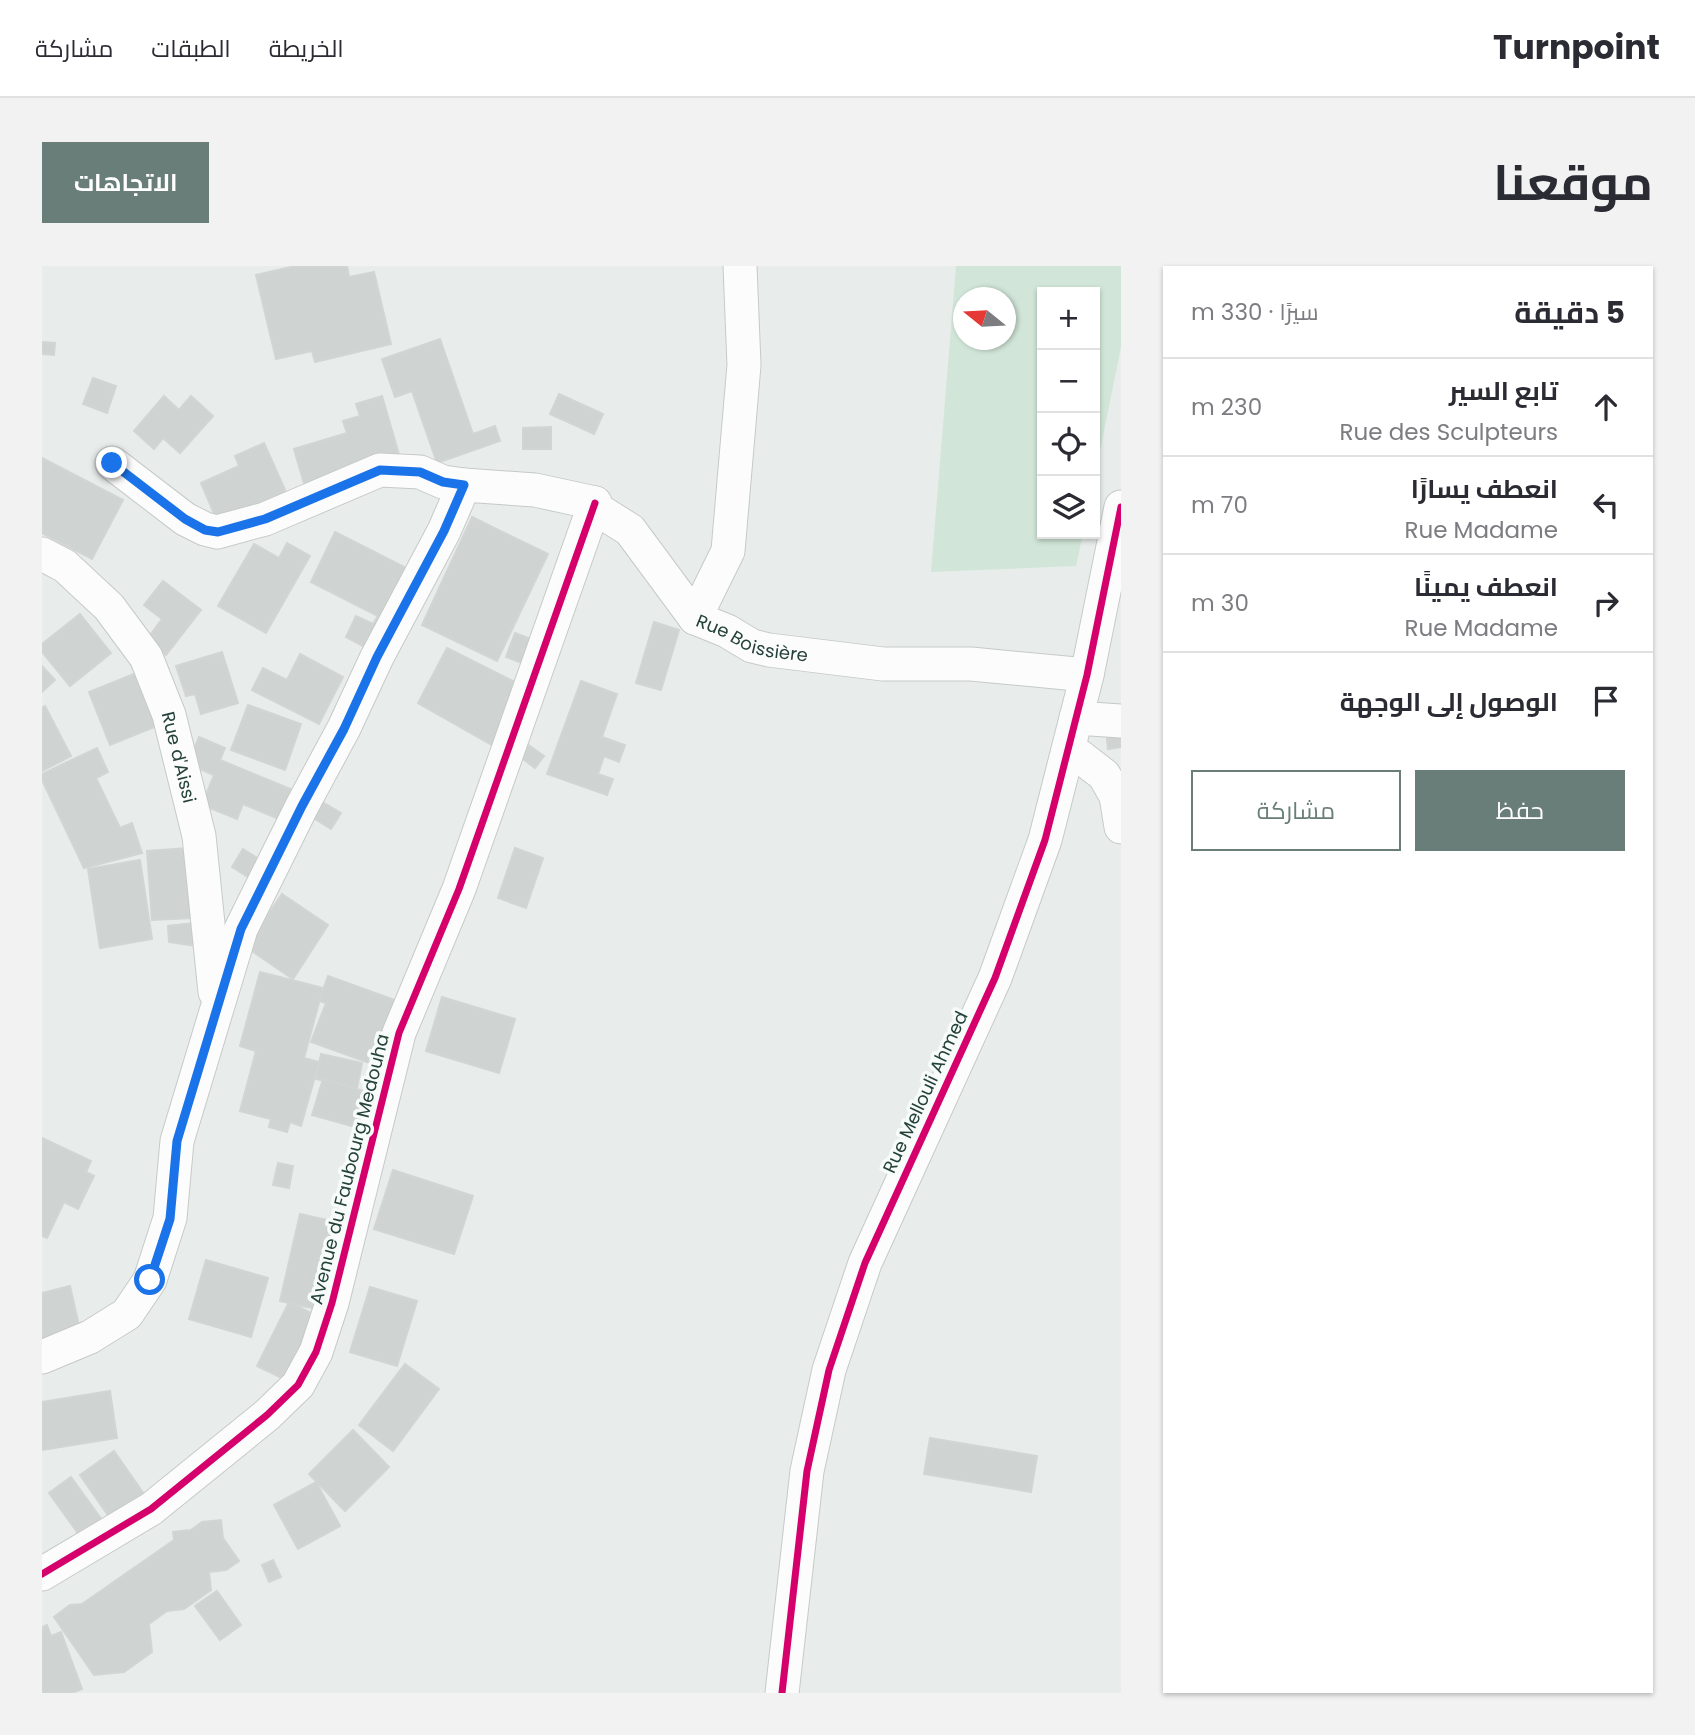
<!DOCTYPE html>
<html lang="ar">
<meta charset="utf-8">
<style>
:root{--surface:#fff;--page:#f2f2f3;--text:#2b2b33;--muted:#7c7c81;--line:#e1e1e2;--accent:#697e78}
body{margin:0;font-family:Poppins,Cairo,sans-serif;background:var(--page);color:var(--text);direction:rtl}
.controls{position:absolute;right:21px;top:21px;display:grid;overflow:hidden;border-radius:0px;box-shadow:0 2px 5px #0004}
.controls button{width:63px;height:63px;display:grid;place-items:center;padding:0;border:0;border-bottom:2px solid var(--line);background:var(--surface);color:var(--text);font:35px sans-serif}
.compass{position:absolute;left:911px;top:21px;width:63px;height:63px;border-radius:50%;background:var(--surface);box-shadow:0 2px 5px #0004;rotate:288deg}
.stop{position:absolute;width:21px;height:21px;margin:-16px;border:5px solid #1a73e8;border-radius:50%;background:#fff}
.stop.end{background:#1a73e8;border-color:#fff;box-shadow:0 2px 7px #0008}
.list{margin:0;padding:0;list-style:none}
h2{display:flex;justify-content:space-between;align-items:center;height:91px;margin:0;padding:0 28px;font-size:30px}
h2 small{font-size:23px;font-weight:400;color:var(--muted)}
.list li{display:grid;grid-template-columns:46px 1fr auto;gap:21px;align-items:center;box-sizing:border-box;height:98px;padding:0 28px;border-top:2px solid var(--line)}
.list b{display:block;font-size:26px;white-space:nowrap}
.list p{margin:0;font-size:23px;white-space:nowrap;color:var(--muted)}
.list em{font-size:23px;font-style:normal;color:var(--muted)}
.actions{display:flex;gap:14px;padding:21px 28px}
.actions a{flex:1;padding:16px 0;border:2px solid var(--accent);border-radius:0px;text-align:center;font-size:24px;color:var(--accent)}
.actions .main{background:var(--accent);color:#fff}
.icon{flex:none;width:38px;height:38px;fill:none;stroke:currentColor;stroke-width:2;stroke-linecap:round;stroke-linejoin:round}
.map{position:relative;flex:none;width:1079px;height:1427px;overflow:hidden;direction:ltr;border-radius:0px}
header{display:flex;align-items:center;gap:42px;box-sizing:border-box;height:98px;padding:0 35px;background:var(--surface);border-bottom:2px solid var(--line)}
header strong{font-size:33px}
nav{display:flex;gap:38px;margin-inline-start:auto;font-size:24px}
.intro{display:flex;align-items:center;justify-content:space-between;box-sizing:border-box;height:168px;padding:0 42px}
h1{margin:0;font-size:49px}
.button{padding:18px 32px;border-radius:0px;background:var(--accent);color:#fff;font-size:24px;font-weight:700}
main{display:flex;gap:42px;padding:0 42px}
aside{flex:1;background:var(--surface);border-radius:0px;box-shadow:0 2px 5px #0004}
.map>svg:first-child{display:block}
.green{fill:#d1e6d8;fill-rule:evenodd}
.building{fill:#cfd4d2;stroke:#d1d6d4;stroke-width:2}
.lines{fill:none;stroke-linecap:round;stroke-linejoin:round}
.minor-casing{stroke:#c5cac8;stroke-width:35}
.minor{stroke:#fcfcfc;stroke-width:33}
.cycleway-casing{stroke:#f7fbf9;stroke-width:11}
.cycleway{stroke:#d6006c;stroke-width:7}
.route{stroke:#1a73e8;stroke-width:9}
.labels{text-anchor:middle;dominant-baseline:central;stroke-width:7;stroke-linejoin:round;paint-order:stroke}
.street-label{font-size:18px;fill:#24423a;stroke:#f7fbf9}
</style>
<header>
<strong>Turnpoint</strong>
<nav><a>الخريطة</a><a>الطبقات</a><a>مشاركة</a></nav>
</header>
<div class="intro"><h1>موقعنا</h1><a class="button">الاتجاهات</a></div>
<main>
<aside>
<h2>5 دقيقة<small>سيرًا · 330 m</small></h2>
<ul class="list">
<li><svg class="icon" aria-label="ahead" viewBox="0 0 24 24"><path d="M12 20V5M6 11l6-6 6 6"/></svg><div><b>تابع السير</b><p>Rue des Sculpteurs</p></div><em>230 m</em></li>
<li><svg class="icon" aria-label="left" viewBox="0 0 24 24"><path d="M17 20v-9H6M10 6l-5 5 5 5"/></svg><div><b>انعطف يسارًا</b><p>Rue Madame</p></div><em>70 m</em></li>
<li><svg class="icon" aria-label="right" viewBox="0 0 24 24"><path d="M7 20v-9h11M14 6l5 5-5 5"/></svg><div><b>انعطف يمينًا</b><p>Rue Madame</p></div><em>30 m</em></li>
<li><svg class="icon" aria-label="arrive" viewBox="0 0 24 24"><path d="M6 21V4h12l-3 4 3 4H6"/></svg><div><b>الوصول إلى الوجهة</b></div></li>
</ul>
<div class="actions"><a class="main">حفظ</a><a>مشاركة</a></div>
</aside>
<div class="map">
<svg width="1079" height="1427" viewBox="0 0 1079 1427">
<rect width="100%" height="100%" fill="#e8edeb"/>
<path class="green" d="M914 0H1079V81L1053 210V26H1000V268H1041L1034 300 889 306ZM922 32H964V74H922Z"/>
<g class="building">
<path d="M253 0H305L307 11 332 6 349 78 273 96 270 85 234 93 214 9Z"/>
<path d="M398 73 431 168 453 160 458 175 395 197 370 125 353 131 340 93Z"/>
<path d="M0 76 13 77 12 89 0 88Z"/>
<path d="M51 112 74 120 65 147 41 138Z"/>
<path d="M517 128 561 148 552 168 508 148Z"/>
<path d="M122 130 137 144 149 130 171 150 138 187 121 172 112 183 92 165Z"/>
<path d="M340 130 358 192 263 221 252 183 305 167 301 155 318 150 314 138Z"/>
<path d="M509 161V183H481V162Z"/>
<path d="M222 177 244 226 176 257 159 217 197 200 193 190Z"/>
<path d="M0 192 81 234 50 293 0 267Z"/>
<path d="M430 251 506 288 455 395 380 359Z"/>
<path d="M293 266 368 304 328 384 304 371 314 350 331 358 336 350 269 316Z"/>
<path d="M245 277 268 290 224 367 176 340 212 278 237 292Z"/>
<path d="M121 315 159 344 124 389 105 373 120 353 102 339Z"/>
<path d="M38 348 69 387 28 420 0 386V378Z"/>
<path d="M612 356 637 364 619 424 594 417Z"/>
<path d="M473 367 489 373 480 397 464 391Z"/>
<path d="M405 382 481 420 450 479 376 437Z"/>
<path d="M180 386 196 437 159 448 153 428 144 430 134 400Z"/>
<path d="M258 388 301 411 277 458 210 424 221 402 245 414Z"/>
<path d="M0 400 13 414 0 426Z"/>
<path d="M94 407 115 460 68 479 47 426Z"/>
<path d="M539 415 575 428 560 471 583 479 577 496 562 490 556 508 571 513 565 529 505 508Z"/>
<path d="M206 439 259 458 243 504 189 484Z"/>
<path d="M3 440 29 490 0 505V442Z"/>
<path d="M1079 462V481L1066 483 1064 464Z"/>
<path d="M157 471 183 482 178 494 251 524 239 554 201 538 195 553 160 539 172 509 146 498Z"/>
<path d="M485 478 502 490 493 502 477 490Z"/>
<path d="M55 482 66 506 54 512 78 562 90 557 100 587 42 602 0 514V508Z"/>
<path d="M277 534 299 547 289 563 268 550Z"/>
<path d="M145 582 150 652 110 654 105 585Z"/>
<path d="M473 582 501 592 484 642 456 632Z"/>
<path d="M201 583 217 593 206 611 190 601Z"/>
<path d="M98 594 110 673 58 682 46 603Z"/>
<path d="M240 628 286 659 251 713 204 681Z"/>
<path d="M151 657 154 680 127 676 126 660Z"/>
<path d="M218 706 281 722 262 792 277 796 259 860 248 856 245 866 227 861 229 853 198 845 214 785 198 780Z"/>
<path d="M286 710 353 734 330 798 269 776 284 737 277 735Z"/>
<path d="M400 731 473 753 457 807 384 785Z"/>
<path d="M279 788 320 797 315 822 274 813Z"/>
<path d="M281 813 328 827 317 862 270 849Z"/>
<path d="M0 872 49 895 44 906 52 910 36 943 22 936 5 972 0 970Z"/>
<path d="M236 897 251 900 247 922 231 919Z"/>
<path d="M351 904 431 930 412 988 332 963Z"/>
<path d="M258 948 308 959 284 1045 238 1035Z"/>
<path d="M164 994 226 1012 209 1071 147 1053Z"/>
<path d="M28 1020 38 1064 0 1073V1027Z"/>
<path d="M328 1021 375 1035 355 1100 308 1086Z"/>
<path d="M247 1036 283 1054 252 1118 215 1100Z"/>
<path d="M363 1098 397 1123 351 1185 317 1159Z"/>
<path d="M68 1125 75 1172 0 1184V1136Z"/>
<path d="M311 1164 347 1201 303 1245 267 1208Z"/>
<path d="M888 1172 995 1190 989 1226 882 1208Z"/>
<path d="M72 1185 102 1228 68 1252 38 1209Z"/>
<path d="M29 1211 60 1254 38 1270 7 1227Z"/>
<path d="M274 1216 298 1260 256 1283 232 1239Z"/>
<path d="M179 1254 181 1272 197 1295 184 1304 167 1306 169 1324 142 1343 125 1345 107 1358 110 1386 82 1406 52 1409 12 1351 28 1339 40 1338 132 1274 131 1266 149 1264 160 1256Z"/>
<path d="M231 1294 239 1311 227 1316 220 1299Z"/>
<path d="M175 1325 199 1359 178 1374 153 1340Z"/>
<path d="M5 1359 9 1370 19 1366 40 1423 30 1427H0V1361Z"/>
</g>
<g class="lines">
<defs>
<g id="minor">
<path id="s1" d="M698 0 702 99 686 285 653 352 685 365 710 380 727 384 841 398H929L1045 409"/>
<path d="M70 197 143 253 163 263 175 266 223 253 338 204 378 206 401 216 422 219 493 224 553 237V242L588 264 653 352"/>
<path id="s2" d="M0 288 23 300 67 341 104 391 127 449 157 570 173 726"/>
<path d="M1034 452 1079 455"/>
<path d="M1027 482 1062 509 1074 530 1079 561"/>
<path d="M0 1091 48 1071 85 1048 108 1014 128 952 135 875 199 663 260 540 302 462 335 391 402 265 422 219"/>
<path d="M0 1308 109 1243 225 1149 256 1119 274 1086 290 1037 357 767 417 623 553 237"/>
<path d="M740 1427 765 1205 787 1104 823 997 953 712 1003 574 1045 409 1079 241"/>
</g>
</defs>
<use href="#minor" class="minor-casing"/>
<use href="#minor" class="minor"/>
<defs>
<g id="cycleway">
<path d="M0 1308 109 1243 225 1149 256 1119 274 1086 290 1037 357 767 417 623 553 237"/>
<path d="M740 1427 765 1205 787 1104 823 997 953 712 1003 574 1045 409 1079 241"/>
</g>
</defs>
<use href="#cycleway" class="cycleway-casing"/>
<use href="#cycleway" class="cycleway"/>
</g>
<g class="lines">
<path class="route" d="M70 197 143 253 163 264 176 266 223 253 338 204 378 206 401 216 422 219 402 265 335 391 302 463 260 540 199 663 135 875 128 953 108 1014"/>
</g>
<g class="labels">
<g class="street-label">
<text stroke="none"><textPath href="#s1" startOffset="422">Rue Boissière</textPath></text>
<text stroke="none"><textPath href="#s2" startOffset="254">Rue d'Aissi</textPath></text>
<text transform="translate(883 826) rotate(-65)">Rue Mellouli Ahmed</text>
<text transform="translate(307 903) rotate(-76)">Avenue du Faubourg Medouha</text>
</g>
</g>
</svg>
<div class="controls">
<button>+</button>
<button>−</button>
<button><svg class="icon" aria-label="locate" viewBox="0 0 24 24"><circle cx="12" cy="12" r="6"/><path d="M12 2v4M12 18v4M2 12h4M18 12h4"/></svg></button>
<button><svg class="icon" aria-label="layers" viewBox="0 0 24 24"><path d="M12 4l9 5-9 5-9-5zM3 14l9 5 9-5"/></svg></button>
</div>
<svg class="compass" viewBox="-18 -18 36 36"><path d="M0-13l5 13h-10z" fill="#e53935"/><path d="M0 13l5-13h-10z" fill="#7c7c81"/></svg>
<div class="stop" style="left:108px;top:1014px"></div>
<div class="stop end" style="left:70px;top:197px"></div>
</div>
</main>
